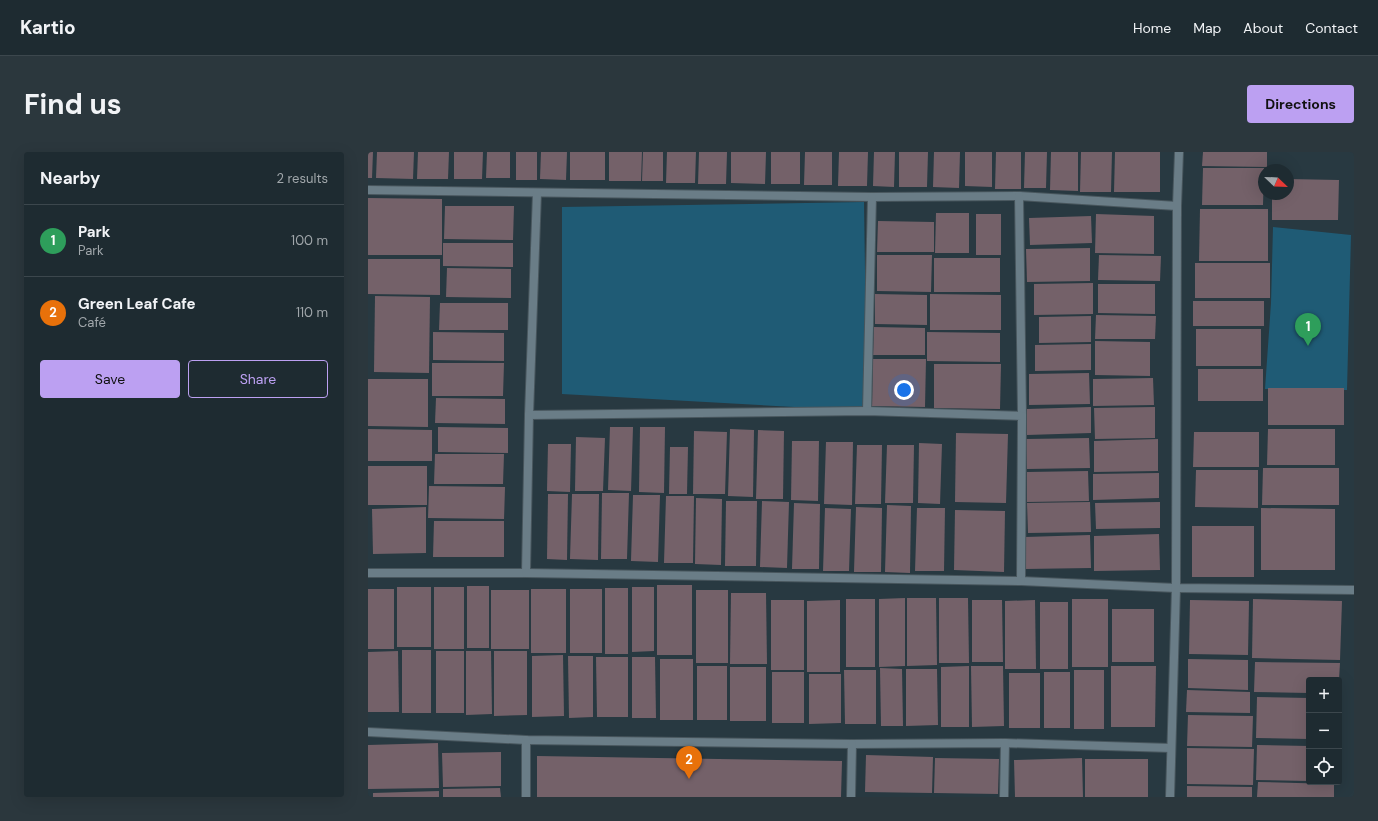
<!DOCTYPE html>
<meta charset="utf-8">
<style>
:root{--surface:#1e2b31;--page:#2b373d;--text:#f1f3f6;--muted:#a1a7ab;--line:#3c474d;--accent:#bca0f2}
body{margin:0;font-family:"DM Sans",sans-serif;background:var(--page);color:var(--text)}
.controls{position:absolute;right:12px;bottom:12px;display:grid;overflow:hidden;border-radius:4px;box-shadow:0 4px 16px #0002}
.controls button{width:36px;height:36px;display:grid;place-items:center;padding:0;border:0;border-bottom:1px solid var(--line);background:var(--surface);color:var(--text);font:20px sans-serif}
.compass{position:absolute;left:890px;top:12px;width:36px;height:36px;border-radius:50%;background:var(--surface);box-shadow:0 4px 16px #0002;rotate:113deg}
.you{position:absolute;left:536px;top:238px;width:14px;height:14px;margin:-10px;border:3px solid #fff;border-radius:50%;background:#1a73e8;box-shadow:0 0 0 6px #1a73e833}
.badge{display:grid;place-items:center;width:26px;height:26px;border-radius:50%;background:var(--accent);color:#fff;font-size:13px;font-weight:700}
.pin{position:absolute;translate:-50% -33px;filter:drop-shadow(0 1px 2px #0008)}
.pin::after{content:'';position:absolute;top:21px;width:14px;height:12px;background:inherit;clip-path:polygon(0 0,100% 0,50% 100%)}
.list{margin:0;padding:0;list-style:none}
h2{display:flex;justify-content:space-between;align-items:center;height:52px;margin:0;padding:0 16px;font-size:17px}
h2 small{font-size:13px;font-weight:400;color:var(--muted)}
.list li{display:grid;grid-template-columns:26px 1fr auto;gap:12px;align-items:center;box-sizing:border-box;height:72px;padding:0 16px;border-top:1px solid var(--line)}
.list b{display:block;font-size:15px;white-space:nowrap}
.list p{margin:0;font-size:13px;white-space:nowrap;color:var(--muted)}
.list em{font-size:13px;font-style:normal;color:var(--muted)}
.actions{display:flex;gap:8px;padding:12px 16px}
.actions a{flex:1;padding:9px 0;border:1px solid var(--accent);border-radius:4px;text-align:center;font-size:14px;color:var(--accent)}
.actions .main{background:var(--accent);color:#111}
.icon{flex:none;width:22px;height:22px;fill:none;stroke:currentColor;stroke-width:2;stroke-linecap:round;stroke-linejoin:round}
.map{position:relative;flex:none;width:986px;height:645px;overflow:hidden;border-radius:4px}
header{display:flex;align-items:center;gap:24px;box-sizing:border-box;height:56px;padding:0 20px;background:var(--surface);border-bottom:1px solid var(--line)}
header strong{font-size:19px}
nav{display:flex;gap:22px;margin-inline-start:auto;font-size:14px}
.intro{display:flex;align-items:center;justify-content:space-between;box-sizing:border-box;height:96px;padding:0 24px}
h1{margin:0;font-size:28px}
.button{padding:10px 18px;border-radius:4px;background:var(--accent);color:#111;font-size:14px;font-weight:700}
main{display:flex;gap:24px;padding:0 24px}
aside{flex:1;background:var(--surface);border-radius:4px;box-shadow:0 4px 16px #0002}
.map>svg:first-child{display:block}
.green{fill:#1f5b75}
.building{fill:#746169}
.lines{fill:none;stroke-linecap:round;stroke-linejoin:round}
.minor-casing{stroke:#48565d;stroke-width:10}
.minor{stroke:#6a7d87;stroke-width:8}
</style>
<header>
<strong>Kartio</strong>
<nav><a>Home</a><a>Map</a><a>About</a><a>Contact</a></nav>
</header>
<div class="intro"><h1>Find us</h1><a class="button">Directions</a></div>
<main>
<aside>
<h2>Nearby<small>2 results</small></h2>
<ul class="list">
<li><span class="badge" style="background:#2e9e5b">1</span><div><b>Park</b><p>Park</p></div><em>100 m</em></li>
<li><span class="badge" style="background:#e8710a">2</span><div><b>Green Leaf Cafe</b><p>Café</p></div><em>110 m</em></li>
</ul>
<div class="actions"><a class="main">Save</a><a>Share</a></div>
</aside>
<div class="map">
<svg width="986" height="645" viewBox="0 0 986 645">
<rect width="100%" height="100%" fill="#283941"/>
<g class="green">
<path d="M496 50 499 259 194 242V55Z"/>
<path d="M905 75 983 83 979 238 897 237 903 151Z"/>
</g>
<g class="building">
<path d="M0 0H5L4 26H0Z"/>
<path d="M9 0H46L45 27 8 26Z"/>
<path d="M50 0H81L80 27H49Z"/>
<path d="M86 0H115L114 27H86Z"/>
<path d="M119 0H142V26H118Z"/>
<rect x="148" y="0" width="21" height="28"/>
<path d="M173 0H199L198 28 172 27Z"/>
<rect x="202" y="0" width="35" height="28"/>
<path d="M241 0H274L273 29H241Z"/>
<path d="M275 0H295V29H274Z"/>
<path d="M299 0H328L327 31H298Z"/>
<path d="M331 0H359L358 32H330Z"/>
<path d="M363 0H398L397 32 363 31Z"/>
<rect x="403" y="0" width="29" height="32"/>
<path d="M437 0H464V33H436Z"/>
<path d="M471 0H500L499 34H470Z"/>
<path d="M506 0H527L526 35 505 34Z"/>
<path d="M531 0H560L559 35H531Z"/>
<path d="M566 0H592L591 36 565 35Z"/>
<path d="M597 0H624V35L597 34Z"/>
<path d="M628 0H653V37H627Z"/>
<path d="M657 0H679L678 36H656Z"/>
<path d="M683 0H710V39L682 38Z"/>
<path d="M713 0H744L743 40H712Z"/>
<path d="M747 0H792V40H746Z"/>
<path d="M835 0H899V15L834 14Z"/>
<path d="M835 16H896L895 53H834Z"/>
<path d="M920 27 971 28 970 68H904V42H920Z"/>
<path d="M0 46 74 47V103H0Z"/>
<path d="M77 54H146L145 88 76 87Z"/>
<path d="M832 57H900V109H831Z"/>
<path d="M568 61H601V101H567Z"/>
<rect x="608" y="62" width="25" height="41"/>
<path d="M728 62 786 64V102L727 101Z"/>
<path d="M723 64 724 91 662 93 661 66Z"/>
<path d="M510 69 566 70V100H509Z"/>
<path d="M75 91H145V115L75 114Z"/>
<path d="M722 96V129L659 130 658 97Z"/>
<path d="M509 103H564L563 140 509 139Z"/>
<path d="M731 103 793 104 792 129 730 128Z"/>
<rect x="566" y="106" width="66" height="34"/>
<path d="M0 107H72V143L0 142Z"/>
<rect x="827" y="111" width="75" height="35"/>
<path d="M79 116 143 117V146L78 145Z"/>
<path d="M725 131V162L666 163V132Z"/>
<path d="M730 132H787V162L730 161Z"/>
<path d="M507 142 559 143V173L507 172Z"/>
<path d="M562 142 633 143V178H562Z"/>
<path d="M7 144 62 145 61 221 6 220Z"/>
<rect x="825" y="149" width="71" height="25"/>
<path d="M72 151H140V178H71Z"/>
<path d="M728 163 788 164 787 187H727Z"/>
<path d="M723 164V190L671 191V165Z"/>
<path d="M506 175 557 176V203H505Z"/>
<rect x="828" y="177" width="65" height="37"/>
<path d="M65 180 136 181V209L65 208Z"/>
<path d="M559 180 632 181V210L559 209Z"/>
<path d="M727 189 782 190V224L727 223Z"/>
<path d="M723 192V218L667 219V193Z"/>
<path d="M505 207H558L557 255 504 254Z"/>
<path d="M64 211H136L135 244H64Z"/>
<path d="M566 212H633L632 257 566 256Z"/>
<rect x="830" y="217" width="65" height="32"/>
<path d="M721 221 722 252 661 253V222Z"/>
<path d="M785 226 786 253 725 254V227Z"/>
<path d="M0 227H60V275L0 274Z"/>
<rect x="900" y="236" width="76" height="37"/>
<path d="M68 246 137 247V272L67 271Z"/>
<path d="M723 255V281L659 283V257Z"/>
<path d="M787 255V286L727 287 726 256Z"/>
<path d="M70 275 140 276V301L70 300Z"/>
<path d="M242 275H265L263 339 240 338Z"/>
<path d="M272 275H297L296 341 271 340Z"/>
<path d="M0 277 64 278V309H0Z"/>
<path d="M362 277 386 278 385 345 360 344Z"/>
<path d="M900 277H967V313H899Z"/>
<path d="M390 278 416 279 415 347H388Z"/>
<path d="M326 279 359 280 357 342H325Z"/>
<path d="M826 280H891V315H825Z"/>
<path d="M588 281 640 282 638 351 587 350Z"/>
<path d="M208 285 237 286 235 339H207Z"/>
<path d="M721 286 722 316 659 317 658 287Z"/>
<path d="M790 287V319L726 320V289Z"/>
<path d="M424 289H451L450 349 423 348Z"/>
<path d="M458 290H485L484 353 456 352Z"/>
<path d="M551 291 574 292 572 352 550 351Z"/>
<path d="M180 292H203L202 340 179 339Z"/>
<path d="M489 293H514L513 352H487Z"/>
<path d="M519 293H546L545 351H517Z"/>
<path d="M302 295H320L319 342H301Z"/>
<path d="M67 302H136L135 332H66Z"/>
<rect x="0" y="314" width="59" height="39"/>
<path d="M895 316H971V353H894Z"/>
<path d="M828 318H890V356L827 355Z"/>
<path d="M720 319 721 349 659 350V320Z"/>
<path d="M791 321V346L725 348V322Z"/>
<path d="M61 334 137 335 136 367 60 366Z"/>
<path d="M234 341H261L259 407H233Z"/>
<path d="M180 342H200L199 408 179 407Z"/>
<path d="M204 342H231L230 408 202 407Z"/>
<path d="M265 343H292L290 410 263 409Z"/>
<path d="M298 344H326L325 411H296Z"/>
<path d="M328 346 354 347 353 413 327 412Z"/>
<path d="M358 349H389L388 414H357Z"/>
<path d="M394 349 421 350 419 416 392 415Z"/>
<path d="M722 350 723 380 660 381 659 351Z"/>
<path d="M792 350V376L728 377 727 351Z"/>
<path d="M426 351 452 352 451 417H424Z"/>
<path d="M519 353 543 354 542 421 517 420Z"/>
<path d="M58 355V401L5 402 4 357Z"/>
<path d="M488 355 514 356 513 420H486Z"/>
<path d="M457 356 483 357 481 419H455Z"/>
<path d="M549 356H577L576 419H547Z"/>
<path d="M893 356 967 357V418H893Z"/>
<path d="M587 358 637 359 636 420 586 418Z"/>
<path d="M66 369H136V405H65Z"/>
<rect x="824" y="374" width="62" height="51"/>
<path d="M791 382 792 418 726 419V384Z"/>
<path d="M722 383 723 416 657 417V385Z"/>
<rect x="289" y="433" width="35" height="70"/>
<rect x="99" y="434" width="22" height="62"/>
<rect x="29" y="435" width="34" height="60"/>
<rect x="66" y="435" width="30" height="62"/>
<path d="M264 435H286V499L264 500Z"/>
<rect x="237" y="436" width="23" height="66"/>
<rect x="0" y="437" width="26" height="60"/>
<rect x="163" y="437" width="35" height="64"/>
<rect x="202" y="437" width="32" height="64"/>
<rect x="123" y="438" width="38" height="59"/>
<rect x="328" y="438" width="32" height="73"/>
<path d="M363 441H398L399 512H362Z"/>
<path d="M537 446V514L511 515V447Z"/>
<path d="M539 446H568L569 513 539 514Z"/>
<path d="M571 446H600L601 511H571Z"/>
<rect x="478" y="447" width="29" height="68"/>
<rect x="704" y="447" width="36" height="68"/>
<path d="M885 447 974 449 972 508 884 506Z"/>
<rect x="403" y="448" width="33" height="70"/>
<path d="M472 448V520H439V449Z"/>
<path d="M604 448H634L635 510H604Z"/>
<path d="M667 448 668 517H637V449Z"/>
<path d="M822 448 881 449 880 503 821 502Z"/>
<rect x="672" y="450" width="28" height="67"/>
<rect x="744" y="457" width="42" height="53"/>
<rect x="34" y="498" width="29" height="63"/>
<path d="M30 499 31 560H0V500Z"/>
<rect x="68" y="499" width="28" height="62"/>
<path d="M98 499H123L124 562 98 563Z"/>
<path d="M126 499H159V563L126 564Z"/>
<path d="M195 503 196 564 164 565V504Z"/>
<path d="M200 504H225V565L201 566Z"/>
<path d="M228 505H260V565H229Z"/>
<path d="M264 505H287L288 566H264Z"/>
<rect x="292" y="507" width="33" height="61"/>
<path d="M820 507 880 508V538L820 536Z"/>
<path d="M887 510 972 511 971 528H941V541L886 540Z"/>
<rect x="329" y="514" width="30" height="54"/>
<path d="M601 514V575H573V515Z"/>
<path d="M603 514H635L636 574 604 575Z"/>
<path d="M743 514H788L787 575H743Z"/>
<rect x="362" y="515" width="36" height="54"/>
<path d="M512 516 534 517 535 574H513Z"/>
<path d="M538 517H569L570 573 538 574Z"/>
<path d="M476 518H508V572H477Z"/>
<rect x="706" y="518" width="30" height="59"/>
<rect x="404" y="520" width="32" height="51"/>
<rect x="676" y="520" width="26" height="56"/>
<rect x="641" y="521" width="31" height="55"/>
<path d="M441 522H473V571L441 572Z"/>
<path d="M819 538 882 540V561L818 560Z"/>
<path d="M889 545 941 546V587L888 586Z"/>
<path d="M820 563 885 564 884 595 819 594Z"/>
<path d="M70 591 71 636 0 637V593Z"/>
<path d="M889 593 941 594V629L888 628Z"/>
<path d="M819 596 886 597 885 633 819 632Z"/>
<path d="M133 600V634L75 635 74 601Z"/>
<path d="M498 603 565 605 564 641 497 640Z"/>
<path d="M169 604 474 609 473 645H169Z"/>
<path d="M567 606 631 607 630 642 566 641Z"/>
<path d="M714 606 715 645H647L646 608Z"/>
<rect x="717" y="607" width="63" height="38"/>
<path d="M890 630 966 632V645H889Z"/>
<path d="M819 634 884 635V645H819Z"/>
<path d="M132 636 133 645H75V637Z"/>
<path d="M71 639V645H5V641Z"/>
</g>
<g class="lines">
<defs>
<g id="minor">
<path d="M0 38 504 45 651 44 809 54"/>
<path d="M651 44 654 264"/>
<path d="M499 259 504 45"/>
<path d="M161 263 169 41"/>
<path d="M0 421H158L161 263 499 259 654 264 653 429 808 436 986 438"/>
<path d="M158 421 653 429"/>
<path d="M0 580 158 588 484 592 637 591 803 596"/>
<path d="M158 645V588"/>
<path d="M483 645 484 592"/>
<path d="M636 645 637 591"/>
<path d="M802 645 808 436 809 54 811 0"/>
</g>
</defs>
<use href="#minor" class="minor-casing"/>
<use href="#minor" class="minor"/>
</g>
</svg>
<div class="controls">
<button>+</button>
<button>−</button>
<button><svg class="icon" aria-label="locate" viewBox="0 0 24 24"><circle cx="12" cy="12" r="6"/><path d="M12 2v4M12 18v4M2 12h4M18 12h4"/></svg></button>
</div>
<svg class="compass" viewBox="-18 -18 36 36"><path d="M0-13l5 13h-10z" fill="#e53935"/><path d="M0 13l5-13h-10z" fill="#a1a7ab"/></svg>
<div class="you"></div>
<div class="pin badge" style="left:940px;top:194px;background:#2e9e5b">1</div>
<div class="pin badge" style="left:321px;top:627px;background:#e8710a">2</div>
</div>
</main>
